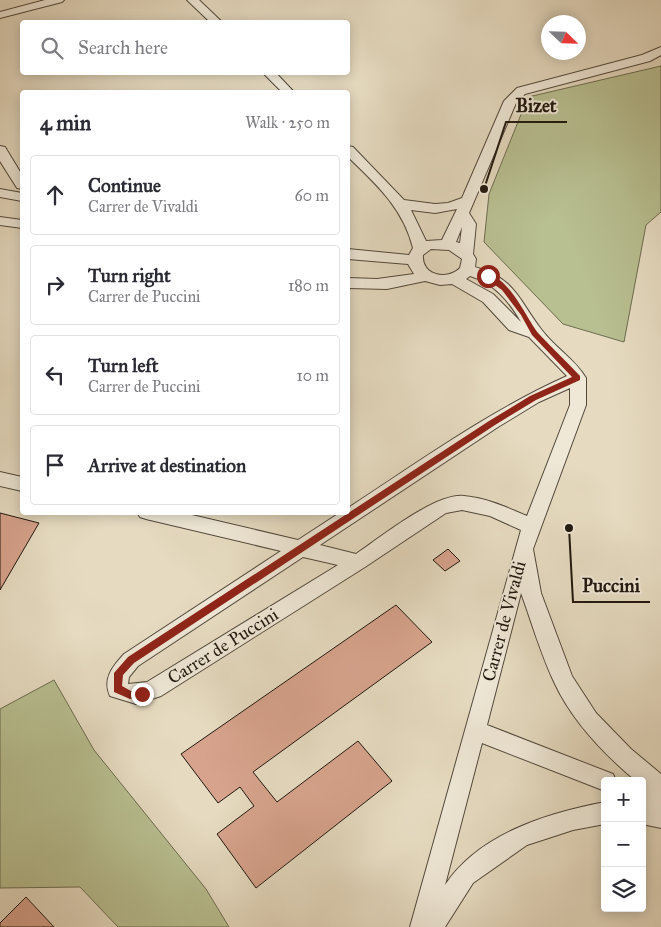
<!DOCTYPE html>
<meta charset="utf-8">
<style>
:root{--surface:#fff;--page:#f7f7f7;--text:#2b2b33;--muted:#7c7c81;--line:#e1e1e2}
body{margin:0;font-family:"IM FELL Great Primer",serif;background:var(--page);color:var(--text)}
.controls{position:absolute;right:15px;bottom:15px;display:grid;overflow:hidden;border-radius:5px;box-shadow:0 2px 12px #0003}
.controls button{width:45px;height:45px;display:grid;place-items:center;padding:0;border:0;border-bottom:1px solid var(--line);background:var(--surface);color:var(--text);font:25px sans-serif}
.compass{position:absolute;left:541px;top:15px;width:45px;height:45px;border-radius:50%;background:var(--surface);box-shadow:0 2px 12px #0003;rotate:113deg}
.stop{position:absolute;width:15px;height:15px;margin:-11px;border:4px solid #8f2418;border-radius:50%;background:#fff}
.stop.end{background:#8f2418;border-color:#fff;box-shadow:0 1px 5px #0008}
.list{margin:0;padding:0;list-style:none}
h2{display:flex;justify-content:space-between;align-items:center;height:65px;margin:0;padding:0 20px;font-size:21px}
h2 small{font-size:16px;font-weight:400;color:var(--muted)}
.list li{display:grid;grid-template-columns:32px 1fr auto;gap:15px;align-items:center;box-sizing:border-box;height:80px;margin:0 10px 10px;padding:0 10px;border:1px solid var(--line);border-radius:5px}
.list b{display:block;font-size:19px;white-space:nowrap}
.list p{margin:0;font-size:16px;white-space:nowrap;color:var(--muted)}
.list em{font-size:16px;font-style:normal;color:var(--muted)}
.icon{flex:none;width:28px;height:28px;fill:none;stroke:currentColor;stroke-width:2;stroke-linecap:round;stroke-linejoin:round}
.map{position:relative;flex:none;width:661px;height:927px;overflow:hidden}
.search{position:absolute;background:var(--surface);box-shadow:0 2px 12px #0003;left:20px;top:20px;width:330px;height:55px;display:flex;align-items:center;gap:12px;box-sizing:border-box;padding:0 18px;border-radius:5px;color:var(--muted);font-size:19px}
.panel{position:absolute;background:var(--surface);box-shadow:0 2px 12px #0003;left:20px;top:90px;width:330px;height:425px;border-radius:5px}
.map>svg:first-child{display:block}
.green{fill:#b8bf91;stroke:#6c6c50}
.building{fill:#d7a38d;stroke:#20180f}
.lines{fill:none;stroke-linecap:round;stroke-linejoin:round}
.street-casing{stroke:#52493c;stroke-width:2}
.street{fill:#efe8d7;fill-rule:evenodd}
.route{fill:#8f2418}
.labels{text-anchor:middle;dominant-baseline:central;stroke-width:4;stroke-linejoin:round;paint-order:stroke}
.street-label{font-size:18px;fill:#20180f;stroke:#efe8d7}
.leader{fill:none;stroke:#20180f;stroke-width:2}
.callout-dot{fill:#20180f;stroke:#efe8d7;stroke-width:2}
.callout-label{font-size:19px;text-anchor:middle;font-weight:bold;fill:#20180f;stroke:#efe8d7;stroke-width:4;stroke-linejoin:round;paint-order:stroke}
</style>
<div class="map">
<svg width="661" height="927" viewBox="0 0 661 927">
<rect width="100%" height="100%" fill="#e6dbc1"/>
<filter id="stains"><feTurbulence type="fractalNoise" baseFrequency=".004" numOctaves="4"/><feColorMatrix values="0 0 0 0 .2 0 0 0 0 .09 0 0 0 0 .02 0 0 0 .5 -.17"/></filter>
<radialGradient id="worn" r=".72"><stop offset=".6" stop-color="#630" stop-opacity="0"/><stop offset="1" stop-color="#630" stop-opacity=".3"/></radialGradient>
<g class="green">
<path d="M661 66V212L646 225 624 342 563 324 484 242 489 194 528 97Z"/>
<path d="M54 680 94 750 206 889 229 927H118L80 887 0 888V709Z"/>
</g>
<g class="building">
<path d="M0 513 39 523 0 590Z"/>
<path d="M448 549 460 561 445 571 433 560Z"/>
<path d="M396 605 432 642 253 772 277 802 358 741 392 781 256 888 217 834 254 806 240 787 218 803 181 754Z"/>
<path d="M26 897 54 927H0V923Z"/>
</g>
<g class="lines">
<defs>
<g id="street">
<path d="M45 0H64L62 2 0 18V12Z"/>
<path d="M187 0H199L222 22H210Z"/>
<path d="M661 47V55L650 61 525 94 516 103 469 213 476 224 473 254 476 259 475 267C516 279 518 299 541 329 554 347 575 359 586 378V405L533 549 541 593 572 676 596 713 631 749 661 774V828L642 824V781H636C604 754 573 722 555 684 541 655 532 623 521 593L487 725 613 774 616 781H605V791L482 743 445 885C479 834 547 813 605 802V824L573 830 527 845 473 883 445 927H410L521 530 490 516 462 510 446 513 365 567 161 696 136 704 110 696C102 679 113 666 124 654L281 551 146 519 140 517 137 512H179L298 540 341 512H348V508C419 462 489 411 567 376L529 337 509 330 483 302 452 284 440 285 425 281 387 289 348 288V278L377 279 414 274 408 264 348 259V249L409 255 413 248C403 208 376 184 348 157V146L353 147 404 200 435 204 448 203 462 198 504 101 517 88 642 55ZM457 209 442 240 426 241 411 210 435 213ZM462 227 460 243 456 242ZM431 249 449 250 462 259 460 268C447 281 421 275 423 255ZM470 276C494 283 509 301 521 322L493 294 466 279ZM570 388V405L527 516C506 507 486 498 464 496 435 493 381 537 356 554L320 545 498 427 539 402ZM303 557 338 565 147 682 128 684 129 677 138 666Z"/>
<path d="M262 72H275L294 92H282Z"/>
<path d="M0 146 5 147 22 175V189L17 188 0 161Z"/>
<path d="M0 189 22 193V201L0 197Z"/>
<path d="M0 217 22 220V228L0 225Z"/>
<path d="M0 472 22 477V491L0 486Z"/>
</g>
</defs>
<use href="#street" class="street-casing"/>
<use href="#street" class="street"/>
</g>
<path class="route" d="M485 275C508 273 527 320 539 334 552 348 567 362 580 376V380L536 400 495 425 134 663 123 675 122 686 131 691H146V697L130 699 114 692V673L128 657 489 421 530 396 572 377 532 335 521 315 502 290 485 278Z"/>
<g class="labels">
<g class="street-label">
<text transform="translate(504 621) rotate(-75)">Carrer de Vivaldi</text>
<text transform="translate(223 646) rotate(-32)">Carrer de Puccini</text>
</g>
</g>
<path class="leader" d="M484 189L506 122H567M569 528L573 602H650"/>
<g class="callout-dot">
<circle cx="484" cy="189" r="5"/>
<circle cx="569" cy="528" r="5"/>
</g>
<g class="callout-label">
<text x="536" y="112">Bizet</text>
<text x="611" y="592">Puccini</text>
</g>
<rect width="100%" height="100%" filter="url(#stains)"/>
<rect width="100%" height="100%" fill="url(#worn)"/>
</svg>
<div class="controls">
<button>+</button>
<button>−</button>
<button><svg class="icon" aria-label="layers" viewBox="0 0 24 24"><path d="M12 4l9 5-9 5-9-5zM3 14l9 5 9-5"/></svg></button>
</div>
<svg class="compass" viewBox="-18 -18 36 36"><path d="M0-13l5 13h-10z" fill="#e53935"/><path d="M0 13l5-13h-10z" fill="#7c7c81"/></svg>
<div class="stop" style="left:488px;top:276px"></div>
<div class="stop end" style="left:142px;top:694px"></div>
<div class="search"><svg class="icon" aria-label="search" viewBox="0 0 24 24"><circle cx="10" cy="10" r="6"/><path d="M15 15l6 6"/></svg>Search here</div>
<section class="panel">
<h2>4 min<small>Walk · 250 m</small></h2>
<ul class="list">
<li><svg class="icon" aria-label="ahead" viewBox="0 0 24 24"><path d="M12 20V5M6 11l6-6 6 6"/></svg><div><b>Continue</b><p>Carrer de Vivaldi</p></div><em>60 m</em></li>
<li><svg class="icon" aria-label="right" viewBox="0 0 24 24"><path d="M7 20v-9h11M14 6l5 5-5 5"/></svg><div><b>Turn right</b><p>Carrer de Puccini</p></div><em>180 m</em></li>
<li><svg class="icon" aria-label="left" viewBox="0 0 24 24"><path d="M17 20v-9H6M10 6l-5 5 5 5"/></svg><div><b>Turn left</b><p>Carrer de Puccini</p></div><em>10 m</em></li>
<li><svg class="icon" aria-label="arrive" viewBox="0 0 24 24"><path d="M6 21V4h12l-3 4 3 4H6"/></svg><div><b>Arrive at destination</b></div></li>
</ul>
</section>
</div>
